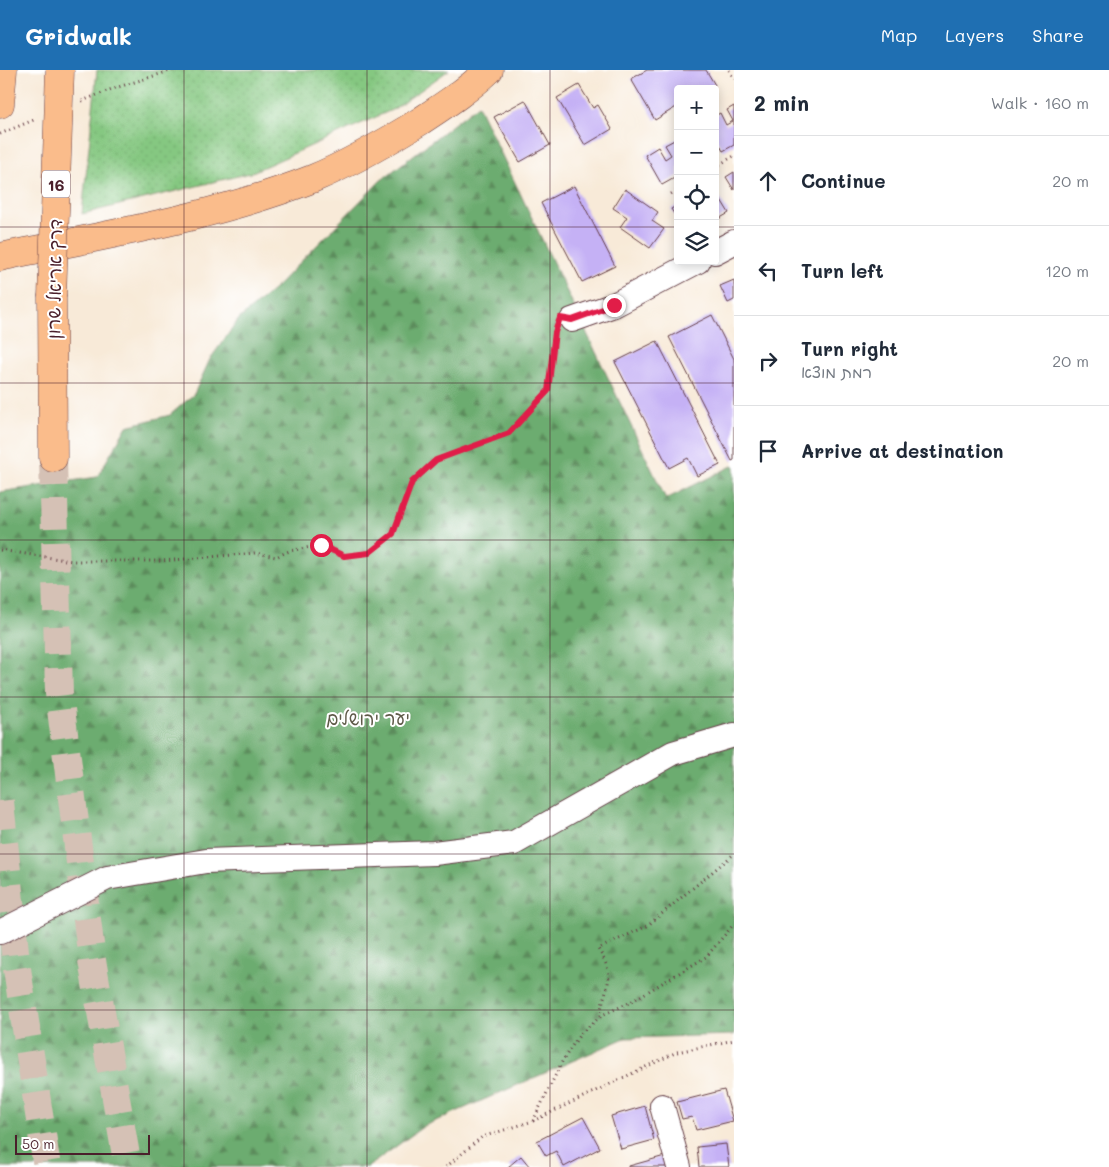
<!DOCTYPE html>
<meta charset="utf-8">
<style>
:root{--surface:#fff;--page:#f6f6f7;--text:#1f2937;--muted:#747a83;--line:#e0e1e3;--accent:#1f6fb2}
body{margin:0;font-family:Mali,"Playpen Sans Hebrew",sans-serif;background:var(--page);color:var(--text)}
.controls{position:absolute;right:15px;top:15px;display:grid;overflow:hidden;border-radius:5px;box-shadow:0 2px 12px #0003}
.controls button{width:45px;height:45px;display:grid;place-items:center;padding:0;border:0;border-bottom:1px solid var(--line);background:var(--surface);color:var(--text);font:25px sans-serif}
.scale{position:absolute;left:15px;bottom:12px;width:135px;box-sizing:border-box;padding-left:5px;border:2px solid #4a1f2b;border-top:0;font-size:14px;line-height:18px;white-space:nowrap;color:#4a1f2b;-webkit-text-stroke:4px #fff;paint-order:stroke}
.stop{position:absolute;width:15px;height:15px;margin:-11px;border:4px solid #e11d48;border-radius:50%;background:#fff}
.stop.end{background:#e11d48;border-color:#fff;box-shadow:0 1px 5px #0008}
.list{margin:0;padding:0;list-style:none}
h2{display:flex;justify-content:space-between;align-items:center;height:65px;margin:0;padding:0 20px;font-size:21px}
h2 small{font-size:16px;font-weight:400;color:var(--muted)}
.list li{display:grid;grid-template-columns:32px 1fr auto;gap:15px;align-items:center;box-sizing:border-box;height:90px;padding:0 20px;border-top:1px solid var(--line)}
.list b{display:block;font-size:19px;white-space:nowrap}
.list p{margin:0;font-size:16px;white-space:nowrap;color:var(--muted)}
.list em{font-size:16px;font-style:normal;color:var(--muted)}
.icon{flex:none;width:28px;height:28px;fill:none;stroke:currentColor;stroke-width:2;stroke-linecap:round;stroke-linejoin:round}
.map{position:relative;flex:none;width:734px;height:1097px;overflow:hidden}
header{display:flex;align-items:center;gap:30px;box-sizing:border-box;height:70px;padding:0 25px;background:var(--accent);color:#fff}
header strong{font-size:24px}
nav{display:flex;gap:28px;margin-inline-start:auto;font-size:18px}
main{display:flex}
aside{flex:1;background:var(--surface)}
.map>svg:first-child{display:block}
.grass{fill:url(#grass-dots);stroke:#687456}
.forest{fill:url(#forest-firs);stroke:#5b664d}
.building{fill:#c5b1f5}
.lines{fill:none;stroke-linecap:round;stroke-linejoin:round}
.highway-tunnel{stroke:#d5c1b5;stroke-width:28;stroke-dasharray:28 14;stroke-linecap:butt}
.minor-casing{stroke:#643d45;stroke-width:26}
.major-casing{stroke:#643d45;stroke-width:29}
.highway-casing{stroke:#643d45;stroke-width:29}
.path{stroke:#643d45;stroke-width:3;stroke-dasharray:1 4;stroke-linecap:butt}
.minor{stroke:#fff;stroke-width:24}
.major{stroke:#fabc8b;stroke-width:28}
.highway{stroke:#fabc8b;stroke-width:28}
.highway-bridge-casing{stroke:#643d45;stroke-width:29;stroke-linecap:butt}
.highway-bridge{stroke:#fabc8b;stroke-width:28}
.route{stroke:#e11d48;stroke-width:6}
.grid{fill:none;stroke:#4a1f2b;stroke-width:1;stroke-opacity:0.55}
.labels{text-anchor:middle;dominant-baseline:central;stroke-width:4;stroke-linejoin:round;paint-order:stroke}
.shield{fill:#fff;stroke:#80626b;stroke-width:1}
.shield-label{font-size:16px;font-weight:bold;fill:#4a1f2b}
.street-label{font-size:18px;fill:#4a1f2b;stroke:#fff}
.park-label{font-size:18px;fill:#5f5a49;stroke:#fff}
</style>
<header>
<strong>Gridwalk</strong>
<nav><a>Map</a><a>Layers</a><a>Share</a></nav>
</header>
<main>
<div class="map">
<svg width="734" height="1097" viewBox="0 0 734 1097">
<defs>
<pattern id="grass-dots" width="8" height="8" patternUnits="userSpaceOnUse" patternTransform="scale(1.25)"><rect width="8" height="8" fill="#85c881"/><path d="M2 2h.1M6 6h.1" fill="none" stroke="#74ab70" stroke-width="1.8" stroke-linecap="round"/></pattern>
<pattern id="forest-firs" width="22" height="20" patternUnits="userSpaceOnUse" patternTransform="scale(1.25)"><rect width="22" height="20" fill="#6cac6f"/><path d="M5 1l3.5 6h-7zM16 11l3.5 6h-7z" fill="#5b8b5b"/></pattern>
</defs>
<rect width="100%" height="100%" fill="#fff"/>
<filter id="ink" filterUnits="userSpaceOnUse"><feTurbulence type="fractalNoise" baseFrequency=".02" numOctaves="2"/><feDisplacementMap in="SourceGraphic" scale="10" xChannelSelector="R" yChannelSelector="G"/><feConvolveMatrix kernelMatrix="1 2 1 2 8 2 1 2 1" color-interpolation-filters="sRGB"/></filter>
<filter id="wash" filterUnits="userSpaceOnUse"><feTurbulence type="fractalNoise" baseFrequency=".0096" numOctaves="4" result="noise"/><feDisplacementMap in="SourceGraphic" scale="20" xChannelSelector="R" yChannelSelector="G"/><feGaussianBlur stdDeviation="1.12" result="paint"/><feColorMatrix in="noise" values="0 0 0 0 0 0 0 0 0 0 0 0 0 0 0 0 0 1.4 0 .05"/><feComposite in="paint" operator="in"/></filter>
<g filter="url(#wash)">
<rect width="100%" height="100%" fill="#f8ead8"/>
<path class="grass" d="M97 0H449L394 39 250 103 82 144Z"/>
<path class="forest" d="M478 35 666 429 734 395V965L625 968 424 1056 368 1097H0V422L97 407 127 356 170 345 194 324 210 289 239 249 273 220 380 111Z"/>
<g id="blocks">
<g class="building">
<path d="M647 0H706L715 15 708 19H678V36L655 50 631 9Z"/>
<path d="M579 15 593 38 598 35 612 59 585 75 557 28Z"/>
<path d="M525 30 550 75 520 92 494 47Z"/>
<path d="M734 36V75L723 81 715 67V46L720 43 726 55 733 51 727 40Z"/>
<path d="M678 68V106L662 115 645 85 658 77 665 89 671 85 665 75Z"/>
<path d="M734 102V120L726 107Z"/>
<path d="M574 116 615 196 582 212 541 133Z"/>
<path d="M625 119 658 142 652 151 664 159 650 178 620 157 627 147 613 138Z"/>
<path d="M715 120 729 143 715 151Z"/>
<path d="M678 135V150L671 139Z"/>
<path d="M734 210V230L728 233 720 216Z"/>
<path d="M712 245 734 289V390L732 391 669 267Z"/>
<path d="M657 271 720 395 697 406 688 388 669 398 615 292Z"/>
<path d="M724 1020 733 1051 696 1060 692 1047 682 1049 677 1032Z"/>
<path d="M645 1036 654 1070 621 1079 611 1046Z"/>
<path d="M583 1047 600 1078 564 1097 556 1081 546 1086 537 1071Z"/>
<path d="M726 1074 729 1097H699L697 1077Z"/>
<path d="M521 1086 530 1097H508Z"/>
<path d="M665 1086 668 1097H629V1096Z"/>
</g>
</g>
</g>
<g filter="url(#ink)">
<use href="#blocks" fill-opacity="0" stroke="#643d45" stroke-width="1"/>
<g class="lines">
<g class="highway-tunnel">
<path d="M53 388 59 623 92 890 128 1097"/>
<path d="M0 731 16 892 47 1097"/>
</g>
<defs>
<g id="minor">
<path d="M715 182 734 172"/>
<path d="M572 250 614 235 698 191"/>
<path d="M0 862 107 808 206 791 434 783 514 773 673 683 734 665"/>
<path d="M662 1036 679 1097"/>
</g>
<path id="major" d="M0 187C104 165 212 148 312 109 349 94 385 73 419 52 443 36 468 20 489 0"/>
<g id="highway">
<path d="M0 34 3 0"/>
<path d="M52 227 53 388"/>
</g>
</defs>
<use href="#minor" class="minor-casing"/>
<use href="#major" class="major-casing"/>
<use href="#highway" class="highway-casing"/>
<g class="path">
<path d="M729 0 734 9"/>
<path d="M82 31 112 19 173 0"/>
<path d="M0 64 36 49"/>
<path d="M715 97 734 86"/>
<path d="M671 124 678 120"/>
<path d="M0 480 72 491H162L255 483 276 487 289 481 321 475 344 486 369 483 393 464 412 412 436 390 509 363 548 321 555 262"/>
<path d="M600 946 627 934 706 887 734 854"/>
<path d="M533 1051 563 990 580 964 600 947C603 916 619 911 598 879L647 856 734 784"/>
<path d="M446 1097 482 1067 533 1051 677 982 734 970"/>
</g>
<use href="#minor" class="minor"/>
<use href="#major" class="major"/>
<use href="#highway" class="highway"/>
<defs>
<path id="highway-bridge" d="M52 227 60 0"/>
</defs>
<use href="#highway-bridge" class="highway-bridge-casing"/>
<use href="#highway-bridge" class="highway-bridge"/>
</g>
</g>
<g class="lines" filter="url(#ink)">
<path class="route" d="M321 475 344 486 369 483 393 464 412 412 436 390 509 363 548 321 555 262 560 248 572 250 614 235"/>
</g>
<path class="grid" d="M184 0V1097M367 0V1097M550 0V1097M0 157H678M715 157H734M0 313H734M0 470H734M0 627H734M0 784H734M0 940H734"/>
<g class="labels">
<rect class="shield" x="42" y="100.5" width="28" height="27" rx="4"/>
<g class="shield-label">
<text x="56" y="114">16</text>
</g>
<g class="street-label">
<text transform="translate(54 209) rotate(-89)">דרך אריאל שרון</text>
</g>
<g class="park-label">
<text x="368" y="648">יער ירושלים</text>
</g>
</g>
</svg>
<div class="controls">
<button>+</button>
<button>−</button>
<button><svg class="icon" aria-label="locate" viewBox="0 0 24 24"><circle cx="12" cy="12" r="6"/><path d="M12 2v4M12 18v4M2 12h4M18 12h4"/></svg></button>
<button><svg class="icon" aria-label="layers" viewBox="0 0 24 24"><path d="M12 4l9 5-9 5-9-5zM3 14l9 5 9-5"/></svg></button>
</div>
<div class="scale">50 m</div>
<div class="stop" style="left:321px;top:475px"></div>
<div class="stop end" style="left:614px;top:235px"></div>
</div>
<aside>
<h2>2 min<small>Walk · 160 m</small></h2>
<ul class="list">
<li><svg class="icon" aria-label="ahead" viewBox="0 0 24 24"><path d="M12 20V5M6 11l6-6 6 6"/></svg><div><b>Continue</b></div><em>20 m</em></li>
<li><svg class="icon" aria-label="left" viewBox="0 0 24 24"><path d="M17 20v-9H6M10 6l-5 5 5 5"/></svg><div><b>Turn left</b></div><em>120 m</em></li>
<li><svg class="icon" aria-label="right" viewBox="0 0 24 24"><path d="M7 20v-9h11M14 6l5 5-5 5"/></svg><div><b>Turn right</b><p>רמת מוצא</p></div><em>20 m</em></li>
<li><svg class="icon" aria-label="arrive" viewBox="0 0 24 24"><path d="M6 21V4h12l-3 4 3 4H6"/></svg><div><b>Arrive at destination</b></div></li>
</ul>
</aside>
</main>
